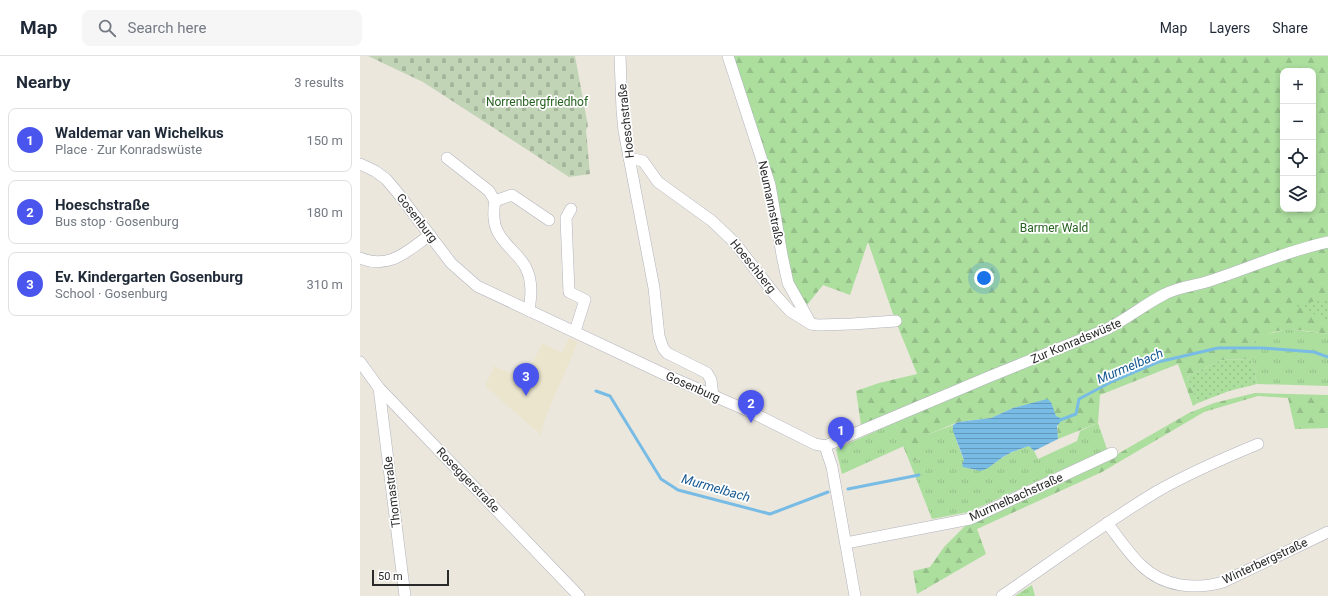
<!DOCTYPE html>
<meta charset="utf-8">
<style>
:root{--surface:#fff;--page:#f6f6f7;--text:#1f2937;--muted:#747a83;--line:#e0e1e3;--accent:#4955ec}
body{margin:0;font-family:Roboto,sans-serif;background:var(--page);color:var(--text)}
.controls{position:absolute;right:12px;top:12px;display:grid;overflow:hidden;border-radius:8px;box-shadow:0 2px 6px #0003}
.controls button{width:36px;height:36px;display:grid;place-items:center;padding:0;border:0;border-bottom:1px solid var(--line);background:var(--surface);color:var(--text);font:20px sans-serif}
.scale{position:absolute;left:12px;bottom:10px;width:77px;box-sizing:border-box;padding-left:4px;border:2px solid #2a2a2a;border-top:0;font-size:11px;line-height:14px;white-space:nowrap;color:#2a2a2a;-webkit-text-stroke:3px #fff;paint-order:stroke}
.you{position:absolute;left:624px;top:222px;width:14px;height:14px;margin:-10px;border:3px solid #fff;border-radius:50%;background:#1a73e8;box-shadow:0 0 0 6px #1a73e833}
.badge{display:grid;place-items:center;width:26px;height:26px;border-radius:50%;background:var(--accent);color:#fff;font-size:13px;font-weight:700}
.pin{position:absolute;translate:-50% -33px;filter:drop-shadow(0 1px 2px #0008)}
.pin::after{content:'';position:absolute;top:21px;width:14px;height:12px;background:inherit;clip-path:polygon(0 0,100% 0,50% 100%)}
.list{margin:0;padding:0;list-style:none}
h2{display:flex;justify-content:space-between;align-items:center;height:52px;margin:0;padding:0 16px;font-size:17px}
h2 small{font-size:13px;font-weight:400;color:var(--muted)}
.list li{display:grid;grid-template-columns:26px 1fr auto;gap:12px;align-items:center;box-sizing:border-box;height:64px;margin:0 8px 8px;padding:0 8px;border:1px solid var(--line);border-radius:8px}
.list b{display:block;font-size:15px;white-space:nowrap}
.list p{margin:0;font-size:13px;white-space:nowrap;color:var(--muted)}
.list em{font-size:13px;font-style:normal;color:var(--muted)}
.icon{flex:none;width:22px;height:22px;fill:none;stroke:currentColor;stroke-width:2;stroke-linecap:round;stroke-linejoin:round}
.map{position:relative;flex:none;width:968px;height:540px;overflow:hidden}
header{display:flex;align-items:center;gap:24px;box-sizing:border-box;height:56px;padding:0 20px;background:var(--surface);border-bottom:1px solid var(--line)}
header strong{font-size:19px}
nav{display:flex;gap:22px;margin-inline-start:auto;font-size:14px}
.search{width:280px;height:36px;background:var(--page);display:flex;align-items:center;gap:10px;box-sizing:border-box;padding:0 14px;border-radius:8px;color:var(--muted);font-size:15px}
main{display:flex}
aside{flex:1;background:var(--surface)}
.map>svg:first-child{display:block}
.education{fill:#ebe5ce}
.grass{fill:url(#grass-tufts)}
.forest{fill:url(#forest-firs);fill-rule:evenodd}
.cemetery{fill:url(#cemetery-stones)}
.park{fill:url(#park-dots)}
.water{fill:url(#water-rules)}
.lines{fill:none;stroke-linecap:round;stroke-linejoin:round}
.stream{stroke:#78bce5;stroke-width:3}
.minor-casing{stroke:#b1b2bd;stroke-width:12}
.minor{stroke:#fff;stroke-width:11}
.labels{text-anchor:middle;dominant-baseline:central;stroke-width:3.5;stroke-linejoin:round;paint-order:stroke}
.park-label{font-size:12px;fill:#266220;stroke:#fff}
.street-label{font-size:12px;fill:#2a2a2a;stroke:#fff}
.water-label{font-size:13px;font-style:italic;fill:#175991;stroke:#fff}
</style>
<header>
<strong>Map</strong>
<div class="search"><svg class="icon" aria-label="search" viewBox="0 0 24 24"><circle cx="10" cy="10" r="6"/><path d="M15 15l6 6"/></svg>Search here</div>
<nav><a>Map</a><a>Layers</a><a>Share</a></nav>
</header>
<main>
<aside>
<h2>Nearby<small>3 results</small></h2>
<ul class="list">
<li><span class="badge">1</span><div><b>Waldemar van Wichelkus</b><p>Place · Zur Konradswüste</p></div><em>150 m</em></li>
<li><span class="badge">2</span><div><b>Hoeschstraße</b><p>Bus stop · Gosenburg</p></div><em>180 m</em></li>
<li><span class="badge">3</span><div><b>Ev. Kindergarten Gosenburg</b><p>School · Gosenburg</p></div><em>310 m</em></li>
</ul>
</aside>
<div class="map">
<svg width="968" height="540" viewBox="0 0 968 540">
<defs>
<pattern id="grass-tufts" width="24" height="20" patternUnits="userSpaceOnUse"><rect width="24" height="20" fill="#acde9e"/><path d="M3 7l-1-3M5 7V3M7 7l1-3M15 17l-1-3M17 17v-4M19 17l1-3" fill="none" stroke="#94bf88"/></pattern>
<pattern id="forest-firs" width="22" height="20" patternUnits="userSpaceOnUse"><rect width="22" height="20" fill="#acde9e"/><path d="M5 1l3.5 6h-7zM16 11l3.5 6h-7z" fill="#94bf88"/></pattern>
<pattern id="cemetery-stones" width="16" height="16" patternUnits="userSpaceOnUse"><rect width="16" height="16" fill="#c1d4b6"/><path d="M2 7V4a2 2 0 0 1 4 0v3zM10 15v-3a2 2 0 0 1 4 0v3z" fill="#a6b69d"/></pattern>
<pattern id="park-dots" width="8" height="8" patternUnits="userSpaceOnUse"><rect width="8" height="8" fill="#acde9e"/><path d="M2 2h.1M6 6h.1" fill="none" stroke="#94bf88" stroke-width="1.8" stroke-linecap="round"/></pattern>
<pattern id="water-rules" width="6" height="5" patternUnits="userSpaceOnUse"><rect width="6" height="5" fill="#78bce5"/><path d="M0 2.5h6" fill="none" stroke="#6399ba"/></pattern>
</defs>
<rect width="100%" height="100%" fill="#ebe7dd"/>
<path class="education" d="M209 282 218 286 184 365 181 379 125 330 134 310 165 323 182 287 202 297Z"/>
<g class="grass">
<path d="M928 273 968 278V330L897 328 892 303V287L904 279Z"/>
<path d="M534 367 544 390 482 418 476 393Z"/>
<path d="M738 367 748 396H741L609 456 572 463 550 407 561 401V381L593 369C593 378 603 403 608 412 624 418 630 409 642 402 651 396 660 393 669 390L674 395 678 403 717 385 720 375Z"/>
<path d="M672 529 675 540H655Z"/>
</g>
<g class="forest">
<path d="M371 0H968V278C937 274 919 268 892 287V303L861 304 827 321 838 347 833 350 818 308 740 339 738 367 698 383 697 376 699 362C693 359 692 352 691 346L653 352 631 362 598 366 562 381 561 401 550 407 534 367 501 369 496 335 519 327 557 318 534 261 508 186 490 239 463 229 447 249 430 222ZM923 15H953V153H923Z"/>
<path d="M895 337 968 339V372L935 373 928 342 898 340 844 356 742 416 617 473 626 498 557 538 553 515 570 511 584 491 606 469 747 404 829 357 854 347Z"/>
</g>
<path class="cemetery" d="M8 0H215L228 70 226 74 230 118 209 121 63 26Z"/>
<g class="park">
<path d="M968 244V265L933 248Z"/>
<path d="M892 303 897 328 869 335 838 347 827 321 861 304Z"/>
</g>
<path class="water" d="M687 343 691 346 696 360 703 363 697 370 698 383 674 395 669 390 652 396 643 401 628 412 621 415 603 411 602 408 604 404 593 375V369L598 366 631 362 653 352Z"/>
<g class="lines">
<g class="stream">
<path d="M236 335 250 340 301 423 318 434 410 458 468 436"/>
<path d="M700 364 716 358 719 343 753 325 798 306 858 292H902L954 296 968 301"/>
<path d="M488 433 559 419"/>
</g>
<defs>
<g id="minor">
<path d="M260 0 262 54 264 75 294 232 299 280 303 292 307 297 347 317 351 324 353 340"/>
<path d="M368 0 410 129 422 199 428 227 451 268"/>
<path d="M87 102 129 135 135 145C133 155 133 169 139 178 146 191 160 199 166 212 173 226 171 241 169 255"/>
<path d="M269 102 283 105 298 126 352 165 374 186 416 240 430 255 438 260 451 268 458 269 492 268 536 265"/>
<path d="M0 108 15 115 26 123 37 136 91 207 117 230 306 319 393 357 455 388 465 390"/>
<path d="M135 145 152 139 189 164"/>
<path d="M211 153 206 162 209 236 225 244 215 275"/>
<path d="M0 202C30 214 47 195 70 179"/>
<path d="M0 306 19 332 219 540"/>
<path d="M19 332 45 540"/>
<path d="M465 390 631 320 747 273C767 263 785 248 805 238 818 231 832 230 846 226 887 213 926 195 968 186"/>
<path d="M465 390 472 411 495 540"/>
<path d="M747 467C758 481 769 498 782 510 804 531 835 534 863 526L968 476"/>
<path d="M486 487 610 463 752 397"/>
<path d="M642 540C693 505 743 468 796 436 829 417 864 402 898 388"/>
</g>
</defs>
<use href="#minor" class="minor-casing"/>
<use href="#minor" class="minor"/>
</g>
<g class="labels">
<g class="park-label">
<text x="177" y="46">Norrenbergfriedhof</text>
<text x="694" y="172">Barmer Wald</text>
</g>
<g class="street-label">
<text transform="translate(266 65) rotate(-96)">Hoeschstraße</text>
<text transform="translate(411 147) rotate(78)">Neumannstraße</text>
<text transform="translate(57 162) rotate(52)">Gosenburg</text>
<text transform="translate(393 210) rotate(51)">Hoeschberg</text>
<text transform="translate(716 285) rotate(-23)">Zur Konradswüste</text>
<text transform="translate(333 331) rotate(24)">Gosenburg</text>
<text transform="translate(108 424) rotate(46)">Roseggerstraße</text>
<text transform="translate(32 436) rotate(-97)">Thomastraße</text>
<text transform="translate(656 441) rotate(-24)">Murmelbachstraße</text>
<text transform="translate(905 505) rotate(-25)">Winterbergstraße</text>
</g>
<g class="water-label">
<text transform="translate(770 310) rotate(-23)">Murmelbach</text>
<text transform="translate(356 432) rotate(16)">Murmelbach</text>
</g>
</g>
</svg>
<div class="controls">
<button>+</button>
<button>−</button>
<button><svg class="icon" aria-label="locate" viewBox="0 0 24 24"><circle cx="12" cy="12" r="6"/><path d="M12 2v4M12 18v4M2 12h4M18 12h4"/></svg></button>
<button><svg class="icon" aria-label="layers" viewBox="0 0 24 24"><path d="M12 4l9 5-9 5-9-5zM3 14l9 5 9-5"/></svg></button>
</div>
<div class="scale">50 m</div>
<div class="you"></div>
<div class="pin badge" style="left:481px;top:394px">1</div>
<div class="pin badge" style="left:391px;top:367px">2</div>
<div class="pin badge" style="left:166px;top:340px">3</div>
</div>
</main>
